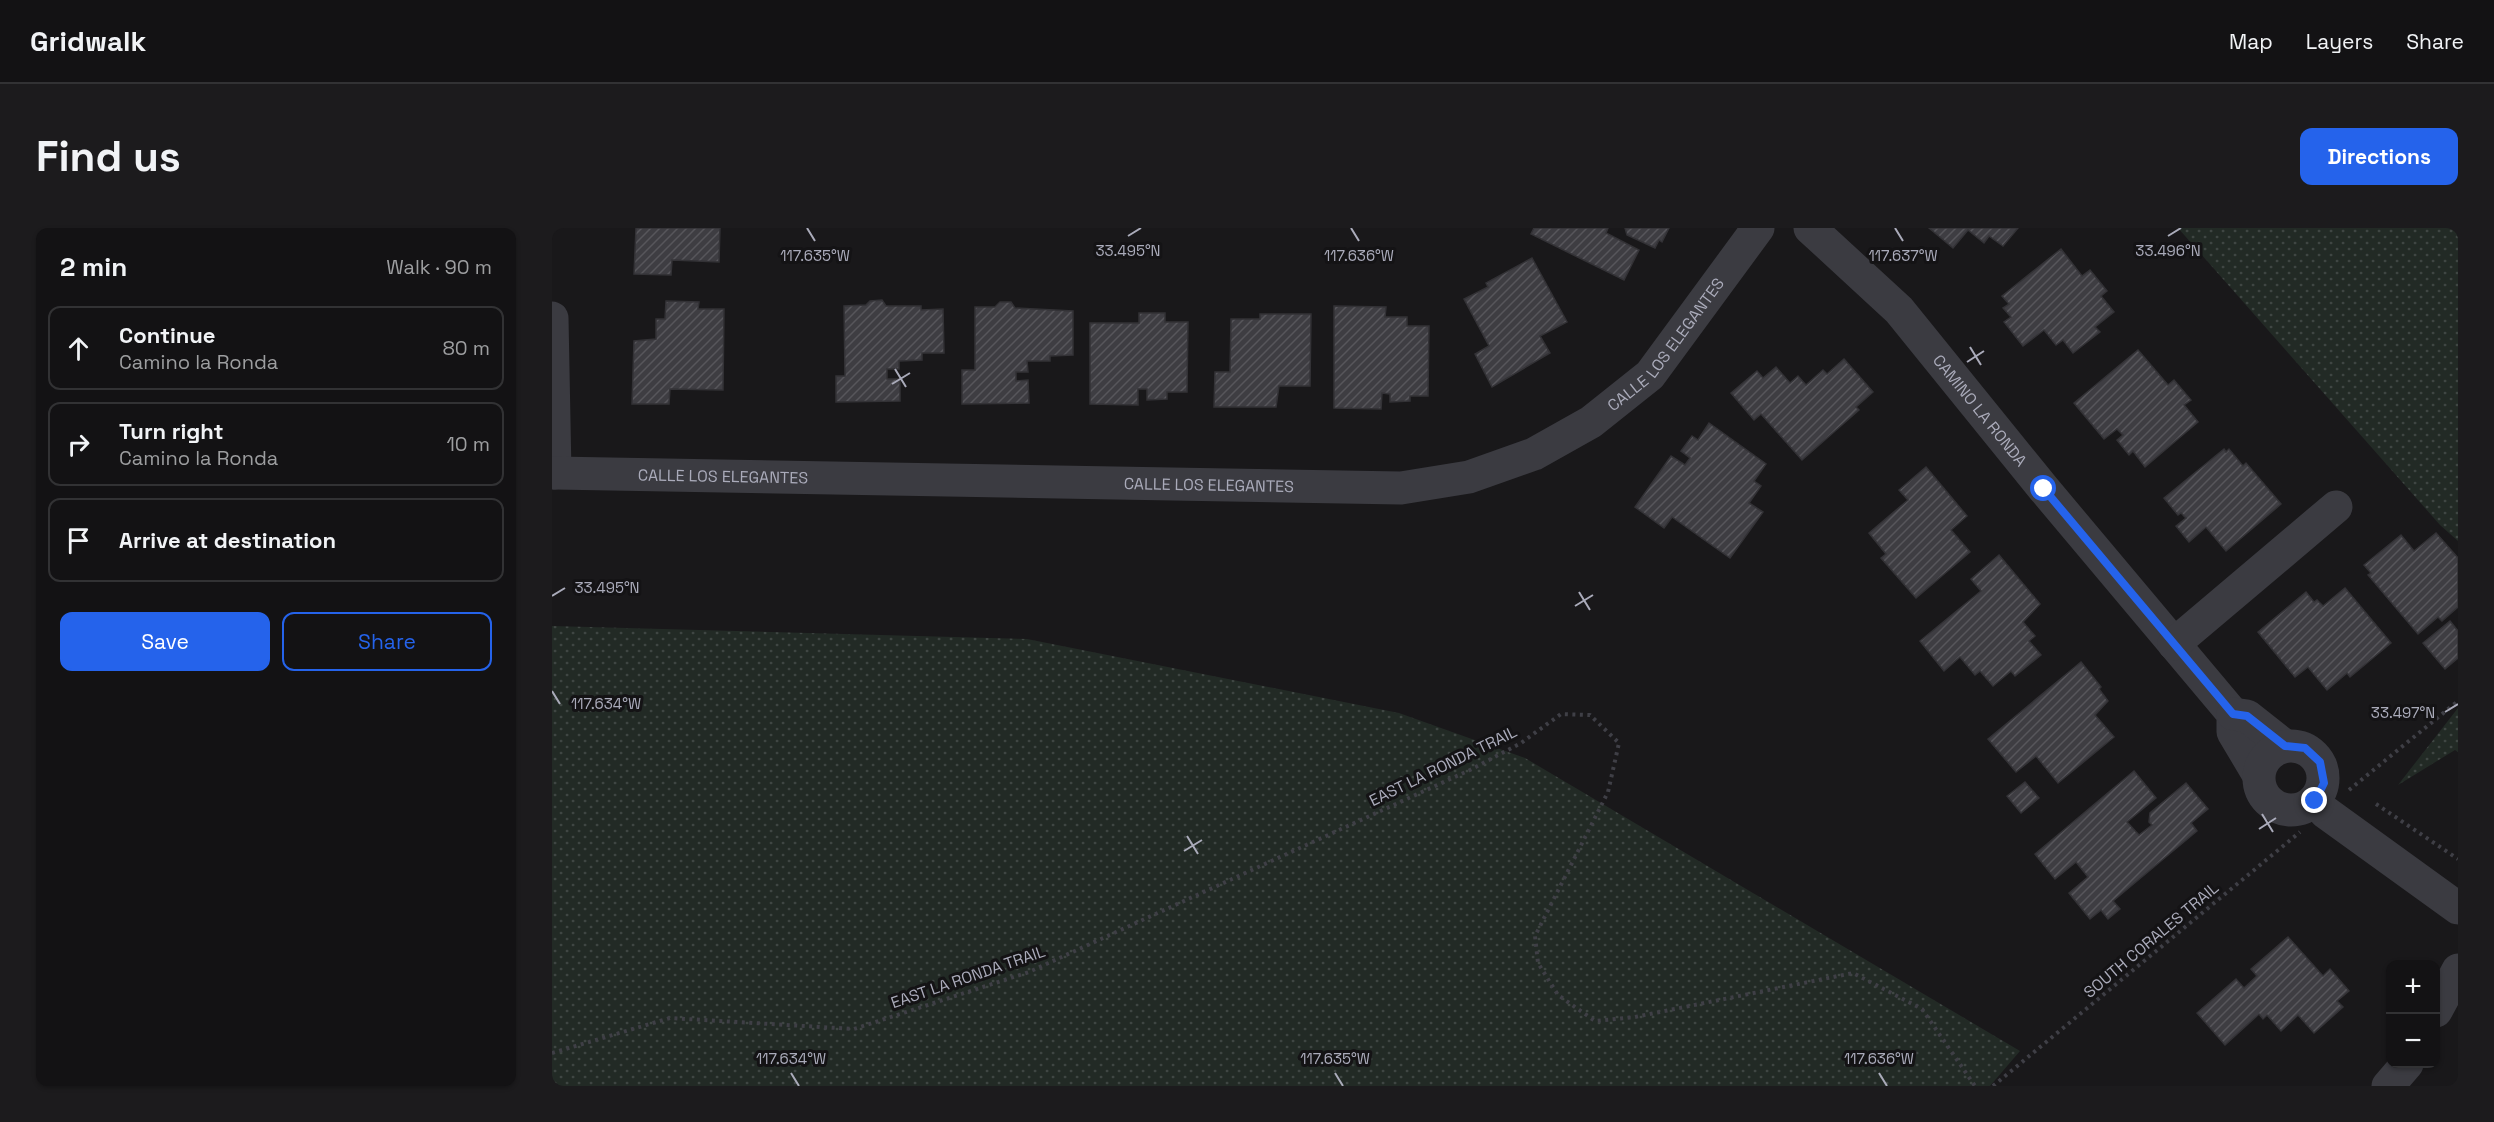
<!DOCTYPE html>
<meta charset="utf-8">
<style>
:root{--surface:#131214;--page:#1c1b1d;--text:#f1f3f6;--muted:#9d9ea0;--line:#323234;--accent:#2563eb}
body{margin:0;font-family:"Space Grotesk",sans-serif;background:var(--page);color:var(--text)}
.controls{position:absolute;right:18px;bottom:18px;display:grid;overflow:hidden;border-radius:12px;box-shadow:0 2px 4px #0004}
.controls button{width:54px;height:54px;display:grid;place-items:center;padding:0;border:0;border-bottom:2px solid var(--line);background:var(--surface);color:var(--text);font:30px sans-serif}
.stop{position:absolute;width:18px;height:18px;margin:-14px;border:4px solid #2563eb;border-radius:50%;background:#fff}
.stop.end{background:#2563eb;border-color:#fff;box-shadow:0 2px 6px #0008}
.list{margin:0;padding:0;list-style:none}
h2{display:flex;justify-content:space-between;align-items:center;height:78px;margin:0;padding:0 24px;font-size:26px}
h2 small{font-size:20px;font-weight:400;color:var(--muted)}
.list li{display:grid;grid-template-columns:39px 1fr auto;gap:18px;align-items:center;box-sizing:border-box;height:84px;margin:0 12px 12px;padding:0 12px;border:2px solid var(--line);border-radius:12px}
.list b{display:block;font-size:22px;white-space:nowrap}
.list p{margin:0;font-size:20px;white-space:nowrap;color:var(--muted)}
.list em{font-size:20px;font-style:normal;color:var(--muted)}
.actions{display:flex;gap:12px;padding:18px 24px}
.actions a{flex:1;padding:14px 0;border:2px solid var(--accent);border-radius:12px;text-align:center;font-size:21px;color:var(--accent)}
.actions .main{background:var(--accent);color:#fff}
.icon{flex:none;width:33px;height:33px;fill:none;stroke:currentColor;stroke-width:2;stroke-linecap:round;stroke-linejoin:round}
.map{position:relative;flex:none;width:1906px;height:858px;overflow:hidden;border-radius:12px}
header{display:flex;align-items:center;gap:36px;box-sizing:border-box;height:84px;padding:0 30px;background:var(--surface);border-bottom:2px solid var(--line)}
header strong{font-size:28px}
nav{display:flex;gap:33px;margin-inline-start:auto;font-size:21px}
.intro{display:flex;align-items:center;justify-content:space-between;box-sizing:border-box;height:144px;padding:0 36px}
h1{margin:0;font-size:42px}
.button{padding:15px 27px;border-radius:12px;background:var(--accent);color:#fff;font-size:21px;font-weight:700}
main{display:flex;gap:36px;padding:0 36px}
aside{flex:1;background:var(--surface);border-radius:12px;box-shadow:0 2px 4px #0004}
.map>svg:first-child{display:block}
.green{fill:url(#green-dots)}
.building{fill:url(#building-hatch);stroke:#333236;stroke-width:1.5}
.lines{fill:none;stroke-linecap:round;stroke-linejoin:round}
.path{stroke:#3f3f46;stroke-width:4;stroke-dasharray:3 4.5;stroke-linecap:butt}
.minor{stroke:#3b3b41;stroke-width:33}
.route{stroke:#2563eb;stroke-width:8}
.ticks{fill:none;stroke:#aaabba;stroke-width:2}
.labels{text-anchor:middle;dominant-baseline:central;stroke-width:6;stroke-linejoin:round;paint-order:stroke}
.street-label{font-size:16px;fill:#aaabba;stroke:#141315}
.ticks-label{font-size:15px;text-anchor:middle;fill:#aaabba;stroke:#141315;stroke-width:6;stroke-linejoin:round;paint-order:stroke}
</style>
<header>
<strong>Gridwalk</strong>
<nav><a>Map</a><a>Layers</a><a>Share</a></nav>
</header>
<div class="intro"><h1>Find us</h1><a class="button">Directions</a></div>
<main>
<aside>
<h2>2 min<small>Walk · 90 m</small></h2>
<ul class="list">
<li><svg class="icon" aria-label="ahead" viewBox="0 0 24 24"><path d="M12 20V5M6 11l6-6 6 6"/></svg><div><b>Continue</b><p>Camino la Ronda</p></div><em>80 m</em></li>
<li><svg class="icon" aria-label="right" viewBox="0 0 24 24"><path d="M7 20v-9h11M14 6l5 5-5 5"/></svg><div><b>Turn right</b><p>Camino la Ronda</p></div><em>10 m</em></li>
<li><svg class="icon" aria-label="arrive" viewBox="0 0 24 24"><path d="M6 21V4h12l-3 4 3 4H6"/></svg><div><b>Arrive at destination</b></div></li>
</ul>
<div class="actions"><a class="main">Save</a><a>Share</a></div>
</aside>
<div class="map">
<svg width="1906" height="858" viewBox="0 0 1906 858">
<defs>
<pattern id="green-dots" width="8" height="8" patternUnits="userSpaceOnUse" patternTransform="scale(1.5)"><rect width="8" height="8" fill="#222a25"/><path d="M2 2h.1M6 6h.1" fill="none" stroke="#3f4643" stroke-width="1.8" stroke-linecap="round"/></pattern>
<pattern id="building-hatch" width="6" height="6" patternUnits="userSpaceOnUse" patternTransform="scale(1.5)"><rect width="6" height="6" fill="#3e3d42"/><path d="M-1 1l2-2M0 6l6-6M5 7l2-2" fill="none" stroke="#57565b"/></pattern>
</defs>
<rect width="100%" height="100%" fill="#19181a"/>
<g class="green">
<path d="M1626 0H1906V313L1888 297Z"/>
<path d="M0 398 475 411 847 485 973 530 1468 823 1438 858H0Z"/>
<path d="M1906 480V524L1903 522 1846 557Z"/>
</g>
<g class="building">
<path d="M84 0H168L167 34 120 32 119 47 82 46Z"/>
<path d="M982 0H1056L1054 5 1087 22 1072 52 979 6Z"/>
<path d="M1073 0H1117L1110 14 1107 12 1103 20 1075 7Z"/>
<path d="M1377 0H1466L1451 18 1437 8 1432 15 1416 2 1401 20Z"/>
<path d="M1509 21 1530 48 1538 42 1555 63 1549 68 1562 84 1543 99 1548 104 1521 125 1511 112 1504 117 1492 102 1471 118 1452 94 1459 89 1451 80 1457 76 1450 68Z"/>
<path d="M980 30 1015 94 988 108 998 125 940 159 923 126 937 118 912 71 936 59 934 55Z"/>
<path d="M330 72 334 78H369V82L391 81 392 125H370V132L347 133V141H335V151H348V173L284 174V148H293L292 78 314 77 318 73Z"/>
<path d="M114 73 147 74 146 81H172L171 162 118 161 117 176H80L82 113 104 111V91H113Z"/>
<path d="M448 74H459L463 80 521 83V127L498 128V133H475L476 144H464V153L476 152 477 175 410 176V142H423V79H443Z"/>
<path d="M782 78 834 79 833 89H855V98H877L876 168H858V173L838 174V166L830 165 829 181 782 180Z"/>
<path d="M587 85H613V94H636L635 164H615V171L595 172V161H586V177L538 176V95H587Z"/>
<path d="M708 86H759L758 158H727L724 179H662L663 144H678L679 91H708Z"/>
<path d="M1586 122 1616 157 1622 152 1639 172 1632 177 1646 194 1593 239 1581 223 1577 227 1565 212 1571 207 1565 201 1552 211 1522 175Z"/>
<path d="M1292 131 1321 164 1304 179 1307 182 1250 232 1209 186 1202 192 1179 165 1205 143 1211 150 1224 139 1238 155 1246 148 1254 157 1271 142 1275 146Z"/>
<path d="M1157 195 1214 236 1202 253 1209 258 1197 275 1211 284 1178 330 1120 289 1112 300 1083 279 1119 228 1133 237 1138 230 1129 223 1140 208 1146 212Z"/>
<path d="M1672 221 1674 224 1677 221 1691 238 1694 235 1729 276 1674 323 1654 299 1637 314 1624 298 1634 290 1629 285 1626 287 1612 270Z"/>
<path d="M1374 239 1415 288 1399 302 1418 324 1364 370 1329 330 1334 326 1317 305 1356 272 1347 262Z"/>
<path d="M1884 305 1906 330V379L1890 393 1886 389 1866 406 1816 347 1819 345 1812 337 1849 307 1862 323Z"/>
<path d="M1447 327 1488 376 1471 394 1483 408 1477 413 1489 427 1463 448 1459 443 1441 458 1428 443 1423 447 1408 429 1392 443 1368 413 1429 363 1419 351Z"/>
<path d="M1793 360 1839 415 1798 449 1795 445 1775 462 1756 439 1743 449 1706 404 1754 364 1762 374 1765 372 1771 378Z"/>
<path d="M1898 393 1906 403V430L1893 441 1871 415Z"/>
<path d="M1529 434 1549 459 1547 461 1556 473 1543 487 1562 509 1506 555 1484 528 1464 544 1436 511Z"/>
<path d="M1582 543 1604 570 1575 594 1587 607 1600 597 1597 594 1598 585 1634 555 1656 581 1639 595 1645 603 1561 673 1568 681 1556 691 1549 682 1538 691 1517 665 1536 649 1524 634 1503 651 1483 626Z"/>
<path d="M1473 554 1487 570 1469 585 1455 568Z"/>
<path d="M1736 709 1771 748 1778 741 1797 763 1785 773 1791 779 1762 805 1746 787 1729 803 1715 787 1711 791 1707 786 1673 817 1645 785 1684 751 1692 760 1705 748 1699 741Z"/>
</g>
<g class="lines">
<g class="path">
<path d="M1797 562 1906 473"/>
<path d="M1824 576 1906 631"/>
<path d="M0 825 118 790 302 801 477 744 918 542 969 515 1009 486 1038 487 1067 515 1056 564 983 708 986 735 1006 767 1043 793 1083 789 1301 745 1370 781 1423 858"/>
<path d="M1441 858 1748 604"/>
</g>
<g class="minor">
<path id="s1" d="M1258 0 1347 82 1492 261 1681 486V504L1706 546"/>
<path d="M0 90 3 245"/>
<path id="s2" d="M3 245 849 260 917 249 982 226 1039 194 1098 147 1206 0"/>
<path d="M1622 416 1784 279"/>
<path d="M1681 486 1695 488 1733 518"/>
<circle cx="1739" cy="550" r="32"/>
<path d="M1763 573 1773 584 1906 680"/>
<path d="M1884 783 1906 742"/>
<path d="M1836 858 1855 836"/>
</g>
</g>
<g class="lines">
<path class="route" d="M1492 261 1681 486 1695 488 1733 518 1753 520 1768 534 1772 555 1763 573"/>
</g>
<path class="ticks" d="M255 0 263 13M799 0 807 13M1343 0 1351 13M576 8 589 0M1616 8 1629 0M1418 119 1429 137M1415 134 1432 123M343 141 354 159M340 156 358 145M1027 364 1038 382M0 368 13 360M1023 378 1041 367M0 463 8 476M1893 484 1906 476M1710 586 1721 604M1707 601 1724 590M635 608 646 626M632 623 650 612M239 845 247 858M783 845 791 858M1327 845 1335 858"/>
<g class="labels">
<g class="street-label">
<text stroke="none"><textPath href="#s2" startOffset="1158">CALLE LOS ELEGANTES</textPath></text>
<text stroke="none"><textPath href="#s1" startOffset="250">CAMINO LA RONDA</textPath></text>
<text stroke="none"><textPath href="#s2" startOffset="168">CALLE LOS ELEGANTES</textPath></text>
<text stroke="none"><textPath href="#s2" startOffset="654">CALLE LOS ELEGANTES</textPath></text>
<text transform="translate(891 538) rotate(-26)">EAST LA RONDA TRAIL</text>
<text transform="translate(1599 712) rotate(-40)">SOUTH CORALES TRAIL</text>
<text transform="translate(416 749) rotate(-19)">EAST LA RONDA TRAIL</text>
</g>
</g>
<g class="ticks-label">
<text x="576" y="28">33.495°N</text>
<text x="1616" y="28">33.496°N</text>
<text x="263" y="33">117.635°W</text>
<text x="807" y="33">117.636°W</text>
<text x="1351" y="33">117.637°W</text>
<text x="55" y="365">33.495°N</text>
<text x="54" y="481">117.634°W</text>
<text x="1851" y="490">33.497°N</text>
<text x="239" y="836">117.634°W</text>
<text x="783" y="836">117.635°W</text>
<text x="1327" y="836">117.636°W</text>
</g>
</svg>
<div class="controls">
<button>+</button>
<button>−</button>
</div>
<div class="stop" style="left:1492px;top:261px"></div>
<div class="stop end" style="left:1763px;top:573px"></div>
</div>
</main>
